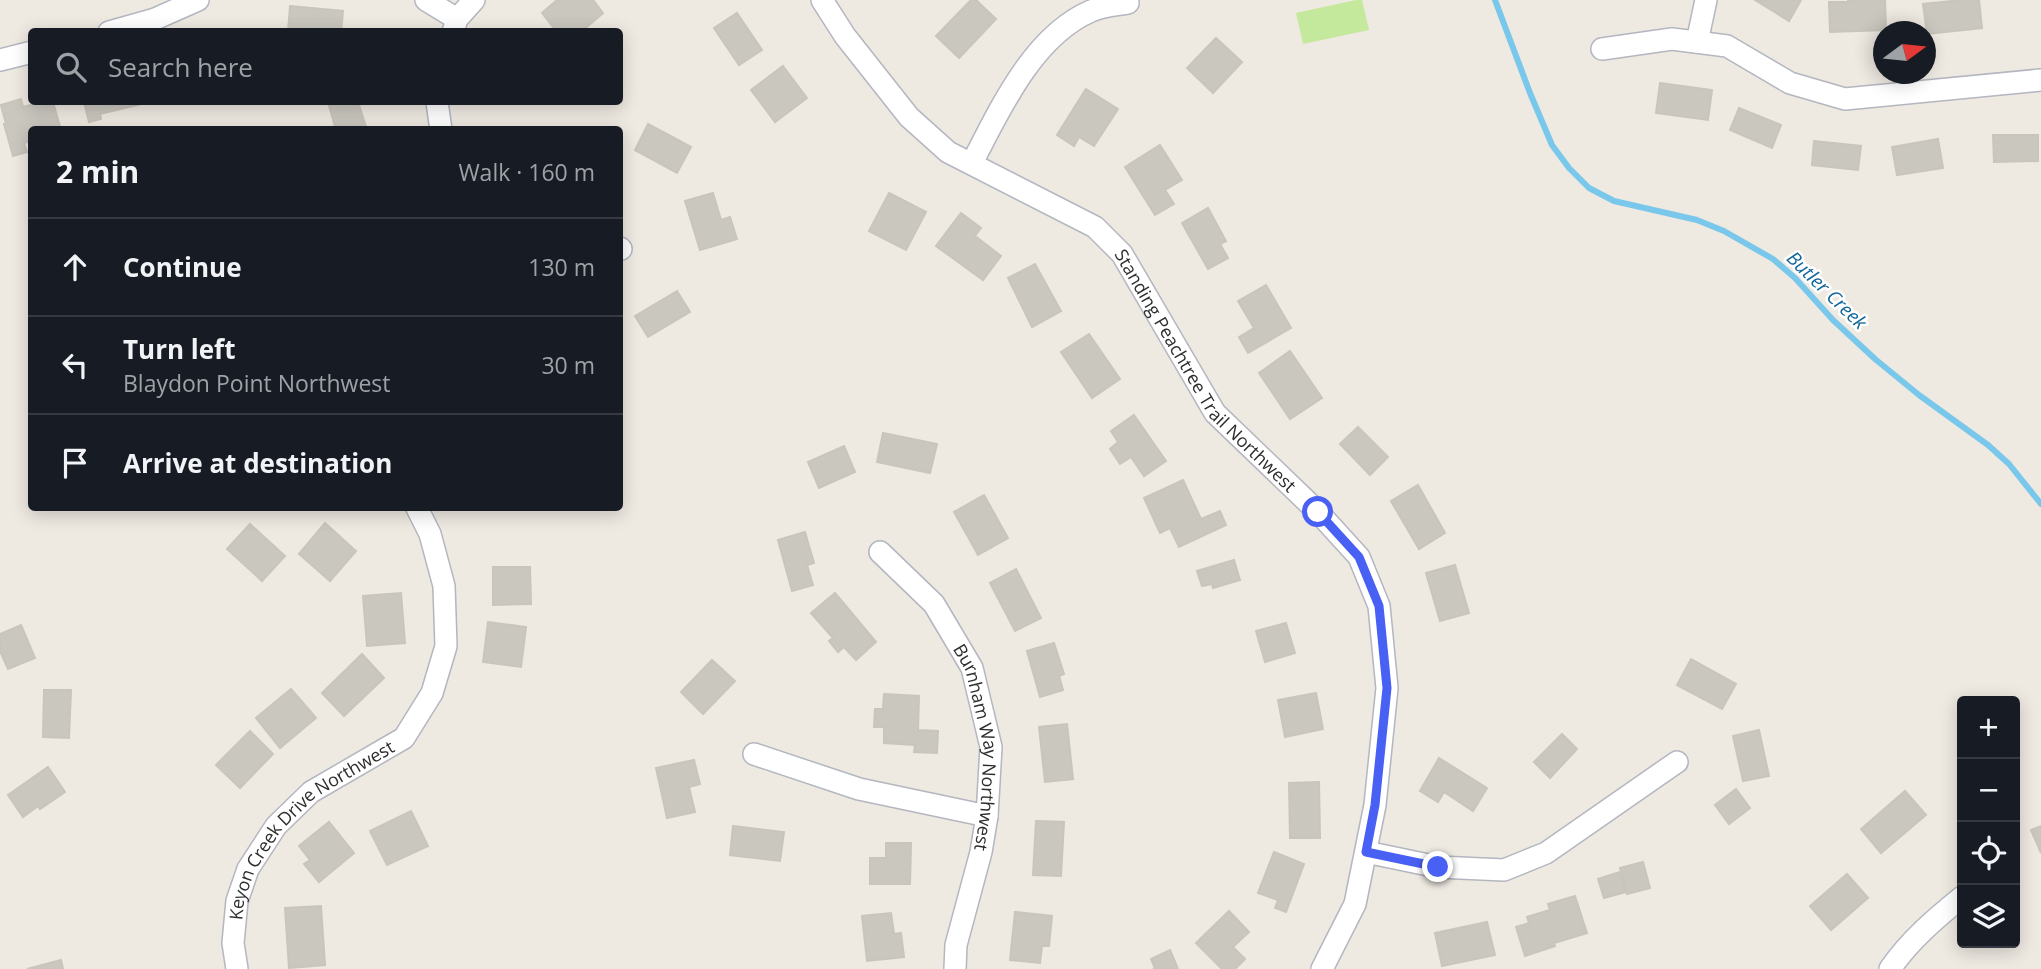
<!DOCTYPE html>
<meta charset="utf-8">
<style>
:root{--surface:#171b24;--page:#20242c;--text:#f1f3f6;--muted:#9ea1a6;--line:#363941}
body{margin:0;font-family:"Open Sans",sans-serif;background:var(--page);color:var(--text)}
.controls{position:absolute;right:21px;bottom:21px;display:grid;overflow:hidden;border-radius:7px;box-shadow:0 4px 18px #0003}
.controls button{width:63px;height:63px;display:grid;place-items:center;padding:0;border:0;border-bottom:2px solid var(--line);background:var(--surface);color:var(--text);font:35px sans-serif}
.compass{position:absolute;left:1873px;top:21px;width:63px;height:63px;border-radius:50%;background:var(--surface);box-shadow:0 4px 18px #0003;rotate:75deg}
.stop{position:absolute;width:21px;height:21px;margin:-16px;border:5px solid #4860f4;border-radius:50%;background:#fff}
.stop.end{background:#4860f4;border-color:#fff;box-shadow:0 2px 7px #0008}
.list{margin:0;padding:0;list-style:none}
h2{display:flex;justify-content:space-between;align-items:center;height:91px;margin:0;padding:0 28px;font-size:30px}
h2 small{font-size:23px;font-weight:400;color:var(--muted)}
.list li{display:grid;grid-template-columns:46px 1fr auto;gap:21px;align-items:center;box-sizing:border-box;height:98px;padding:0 28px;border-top:2px solid var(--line)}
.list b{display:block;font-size:26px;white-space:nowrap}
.list p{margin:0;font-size:23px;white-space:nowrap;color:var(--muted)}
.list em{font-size:23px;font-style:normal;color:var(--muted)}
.icon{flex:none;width:38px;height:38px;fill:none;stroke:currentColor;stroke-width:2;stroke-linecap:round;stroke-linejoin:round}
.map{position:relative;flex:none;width:2041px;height:969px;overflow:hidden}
.search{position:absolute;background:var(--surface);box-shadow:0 4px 18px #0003;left:28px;top:28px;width:595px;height:77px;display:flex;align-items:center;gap:18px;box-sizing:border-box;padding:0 24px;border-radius:7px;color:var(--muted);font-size:26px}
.panel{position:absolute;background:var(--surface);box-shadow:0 4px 18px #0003;left:28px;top:126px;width:595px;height:385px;border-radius:7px}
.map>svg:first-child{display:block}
.pitch{fill:#c5e99c}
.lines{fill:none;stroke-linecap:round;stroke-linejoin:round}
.stream{stroke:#79c8eb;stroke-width:6}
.building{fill:#cac7bf;stroke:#cac5ba;stroke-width:2}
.street-casing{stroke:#b4b6c0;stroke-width:24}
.street{stroke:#fff;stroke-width:21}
.route{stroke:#4860f4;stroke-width:9}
.labels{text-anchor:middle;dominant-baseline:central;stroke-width:5;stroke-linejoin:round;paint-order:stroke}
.street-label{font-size:18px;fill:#2d2d2d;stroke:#fff}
.water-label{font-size:19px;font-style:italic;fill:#13679c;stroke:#fff}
</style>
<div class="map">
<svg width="2041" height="969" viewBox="0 0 2041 969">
<rect width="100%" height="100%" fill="#eee9e1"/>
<path class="pitch" d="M1356 0H1362L1369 30 1303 44 1296 13Z"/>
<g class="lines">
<path class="stream" d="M1495 0 1530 93 1552 145 1569 168 1589 188 1614 201 1697 220 1724 231 1773 259 1795 278 1833 320 1875 359 1919 395 1988 445 2009 464 2041 504"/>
</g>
<g class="building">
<path d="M557 0H593L603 13 581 32H557L542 13Z"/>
<path d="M971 0H976L996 19 959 58 936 36Z"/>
<path d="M1755 0H1801L1789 21Z"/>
<path d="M1848 0H1885L1886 30 1830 32 1829 2H1848Z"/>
<path d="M1962 0H1979L1982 28 1927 34 1923 4Z"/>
<path d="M290 6 343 11 341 32H288Z"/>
<path d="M737 13 762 50 739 65 714 28Z"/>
<path d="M1216 38 1242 62 1213 93 1187 68Z"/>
<path d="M783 66 807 98 775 122 751 90Z"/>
<path d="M1660 83 1712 90 1708 120 1656 113Z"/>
<path d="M1086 89 1118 109 1094 146 1079 137 1074 146 1057 135Z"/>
<path d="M21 99 23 107 42 102H53L61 130H32V141L24 143 27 152 13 156 4 124H6L1 105Z"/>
<path d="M84 102H140L141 104 100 114 101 119 89 122Z"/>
<path d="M328 102H358L367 130H336Z"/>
<path d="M1739 108 1781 125 1772 148 1730 130Z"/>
<path d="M648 124 691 147 677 173 635 150Z"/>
<path d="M1993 135H2038V161L1994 162Z"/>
<path d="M1938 139 1943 168 1897 175 1892 147Z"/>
<path d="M1814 141 1861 146 1858 170 1812 165Z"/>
<path d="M1160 145 1182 180 1165 190 1174 204 1155 215 1125 167Z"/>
<path d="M713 193 721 220 730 217 737 239 700 250 685 201Z"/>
<path d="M889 193 926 212 906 250 869 231Z"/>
<path d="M1208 208 1226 241 1220 244 1228 258 1208 269 1182 223Z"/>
<path d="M961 213 981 228 975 236 1001 256 983 280 936 246Z"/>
<path d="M1035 264 1061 311 1032 327 1008 278Z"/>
<path d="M1266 285 1291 328 1248 353 1239 337 1254 328 1238 301Z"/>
<path d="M677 291 690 312 648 337 635 316Z"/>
<path d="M1089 334 1120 379 1092 398 1061 352Z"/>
<path d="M1290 351 1322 398 1290 419 1259 373Z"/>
<path d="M1134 415 1166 461 1144 476 1131 457 1120 464 1110 449 1118 442 1111 431Z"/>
<path d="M1358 427 1388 457 1370 475 1340 444Z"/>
<path d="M883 433 937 444 930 473 877 462Z"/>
<path d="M844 446 855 472 819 488 808 462Z"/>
<path d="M1183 480 1201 519 1220 511 1226 525 1179 547 1170 528 1160 533 1144 498Z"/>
<path d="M1418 485 1445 533 1419 549 1391 501Z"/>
<path d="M984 495 1008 538 978 555 954 512Z"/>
<path d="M325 523 356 551 330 581 299 554Z"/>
<path d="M250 524 285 556 262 581 227 549Z"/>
<path d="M805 532 814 563 807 565 813 585 792 591 778 540Z"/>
<path d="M1234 560 1240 580 1213 588 1212 584 1202 586 1197 571Z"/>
<path d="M1455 565 1469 613 1440 621 1426 573Z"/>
<path d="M493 567H530L531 604 493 605Z"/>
<path d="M1016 569 1041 618 1015 631 990 583Z"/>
<path d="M401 593 405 643 367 646 363 596Z"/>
<path d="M835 593 876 642 856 660 844 647 838 652 829 641 833 638 811 613Z"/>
<path d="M488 622 526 627 521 667 483 662Z"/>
<path d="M1286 623 1295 653 1265 662 1256 631Z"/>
<path d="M21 625 35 658 8 669 0 651V634Z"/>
<path d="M1054 643 1064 674 1059 676 1063 690 1040 697 1027 651Z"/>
<path d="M362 654 384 678 344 716 322 693Z"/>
<path d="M1691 659 1736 684 1722 709 1677 685Z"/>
<path d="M712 660 735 681 703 714 681 692Z"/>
<path d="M291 689 316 718 280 748 256 718Z"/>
<path d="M44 690H71L69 738 43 737Z"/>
<path d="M1316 693 1323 729 1285 737 1278 700Z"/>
<path d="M884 694 919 696 918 730 938 731 937 753 914 752 915 745 884 743V727H874L875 709H883Z"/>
<path d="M1067 724 1073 779 1045 782 1039 727Z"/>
<path d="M1759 730 1769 776 1743 781 1733 736Z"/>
<path d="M250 731 273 754 240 788 216 765Z"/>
<path d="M1562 734 1577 749 1550 778 1534 762Z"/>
<path d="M1439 758 1487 788 1473 811 1444 792 1438 802 1420 791Z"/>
<path d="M694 760 700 784 689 787 695 812 667 818 656 768Z"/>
<path d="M48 767 65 792 40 809 38 806 23 817 8 795Z"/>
<path d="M1319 782 1320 838H1290L1289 783Z"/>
<path d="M1736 789 1750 808 1729 824 1715 805Z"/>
<path d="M1905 791 1926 815 1881 853 1861 829Z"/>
<path d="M411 811 428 846 387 865 370 831Z"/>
<path d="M1036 821 1064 822 1061 876 1033 875Z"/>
<path d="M329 822 354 853 319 882 304 864 310 860 299 846Z"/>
<path d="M733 826 784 832 780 861 730 855Z"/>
<path d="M2041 826V853L2031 830Z"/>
<path d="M886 843H911L910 884H870V858H886Z"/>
<path d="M1274 852 1304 864 1286 912 1275 908 1278 900 1258 893Z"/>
<path d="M1643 862 1650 888 1627 894 1620 868Z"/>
<path d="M1620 872 1626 892 1604 898 1598 879Z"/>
<path d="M1847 874 1868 898 1831 930 1810 906Z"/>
<path d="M1575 896 1587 933 1554 943 1555 946 1525 956 1516 927 1529 923 1527 917 1550 910 1548 904Z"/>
<path d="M321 906 325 965 289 968 285 908Z"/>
<path d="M1229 911 1249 932 1233 947 1245 959 1235 969H1222L1196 943Z"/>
<path d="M1015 912 1052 916 1049 946H1042L1040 963 1010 960Z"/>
<path d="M891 913 894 934 901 933 904 957 867 961 862 916Z"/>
<path d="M1487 922 1495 955 1442 966 1435 933Z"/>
<path d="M1170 950 1178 969H1153L1155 968 1151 959Z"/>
<path d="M61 960 63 969H27Z"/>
</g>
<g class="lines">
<defs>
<g id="street">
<path d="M426 0 457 19"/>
<path id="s1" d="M822 0 845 36 909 117 948 152 1095 227 1122 254 1215 413 1318 512 1359 557 1379 606 1387 688 1375 805 1355 904 1322 969"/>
<path d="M109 32 155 19 198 0"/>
<path d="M453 32 457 19 474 0"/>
<path d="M1697 42 1706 0"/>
<path d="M1602 49 1672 39 1727 46 1790 83 1845 99 2041 80"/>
<path d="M0 60 32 52"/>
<path d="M437 102 441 130"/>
<path d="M972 163C1000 109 1033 36 1091 11 1102 6 1117 5 1128 3"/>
<path d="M620 248 621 249"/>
<path id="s2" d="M880 552 934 604 972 668 991 747 987 816 981 852 956 945 955 969"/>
<path d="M754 754 859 789 987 816"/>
<path d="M1366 852 1438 867 1504 870 1546 853 1677 762"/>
<path id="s3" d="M237 969 233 943 237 901 248 869 276 826 311 792 404 738 432 693 446 646 444 586 430 534 417 508"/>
<path d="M1890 969C1909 941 1936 918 1962 897"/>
</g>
</defs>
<use href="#street" class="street-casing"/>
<use href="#street" class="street"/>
</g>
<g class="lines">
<path class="route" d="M1318 512 1359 557 1379 606 1387 688 1375 805 1366 852 1438 867"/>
</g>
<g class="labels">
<g class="street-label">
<text stroke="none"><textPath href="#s1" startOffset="546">Standing Peachtree Trail Northwest</textPath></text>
<text stroke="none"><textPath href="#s2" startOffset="229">Burnham Way Northwest</textPath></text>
<text stroke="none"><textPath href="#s3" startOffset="173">Keyon Creek Drive Northwest</textPath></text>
</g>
<g class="water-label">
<text transform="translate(1827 290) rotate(44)">Butler Creek</text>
</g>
</g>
</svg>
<div class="controls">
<button>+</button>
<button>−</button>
<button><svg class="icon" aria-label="locate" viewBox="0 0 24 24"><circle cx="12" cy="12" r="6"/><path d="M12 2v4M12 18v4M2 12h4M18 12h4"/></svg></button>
<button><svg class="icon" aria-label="layers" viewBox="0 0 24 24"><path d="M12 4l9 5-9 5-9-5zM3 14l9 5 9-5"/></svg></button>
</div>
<svg class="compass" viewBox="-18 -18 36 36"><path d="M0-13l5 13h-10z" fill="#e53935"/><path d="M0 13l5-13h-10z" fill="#9ea1a6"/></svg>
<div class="stop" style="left:1318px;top:512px"></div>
<div class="stop end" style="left:1438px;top:867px"></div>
<div class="search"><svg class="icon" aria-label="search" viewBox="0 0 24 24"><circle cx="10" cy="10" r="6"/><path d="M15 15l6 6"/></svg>Search here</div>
<section class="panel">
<h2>2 min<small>Walk · 160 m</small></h2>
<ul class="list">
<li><svg class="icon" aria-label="ahead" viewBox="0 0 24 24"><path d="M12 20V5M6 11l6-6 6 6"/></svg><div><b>Continue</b></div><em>130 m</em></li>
<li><svg class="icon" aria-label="left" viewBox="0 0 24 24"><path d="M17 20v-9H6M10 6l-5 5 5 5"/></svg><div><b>Turn left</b><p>Blaydon Point Northwest</p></div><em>30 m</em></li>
<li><svg class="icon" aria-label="arrive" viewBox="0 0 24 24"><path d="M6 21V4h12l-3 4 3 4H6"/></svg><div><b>Arrive at destination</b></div></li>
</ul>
</section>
</div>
